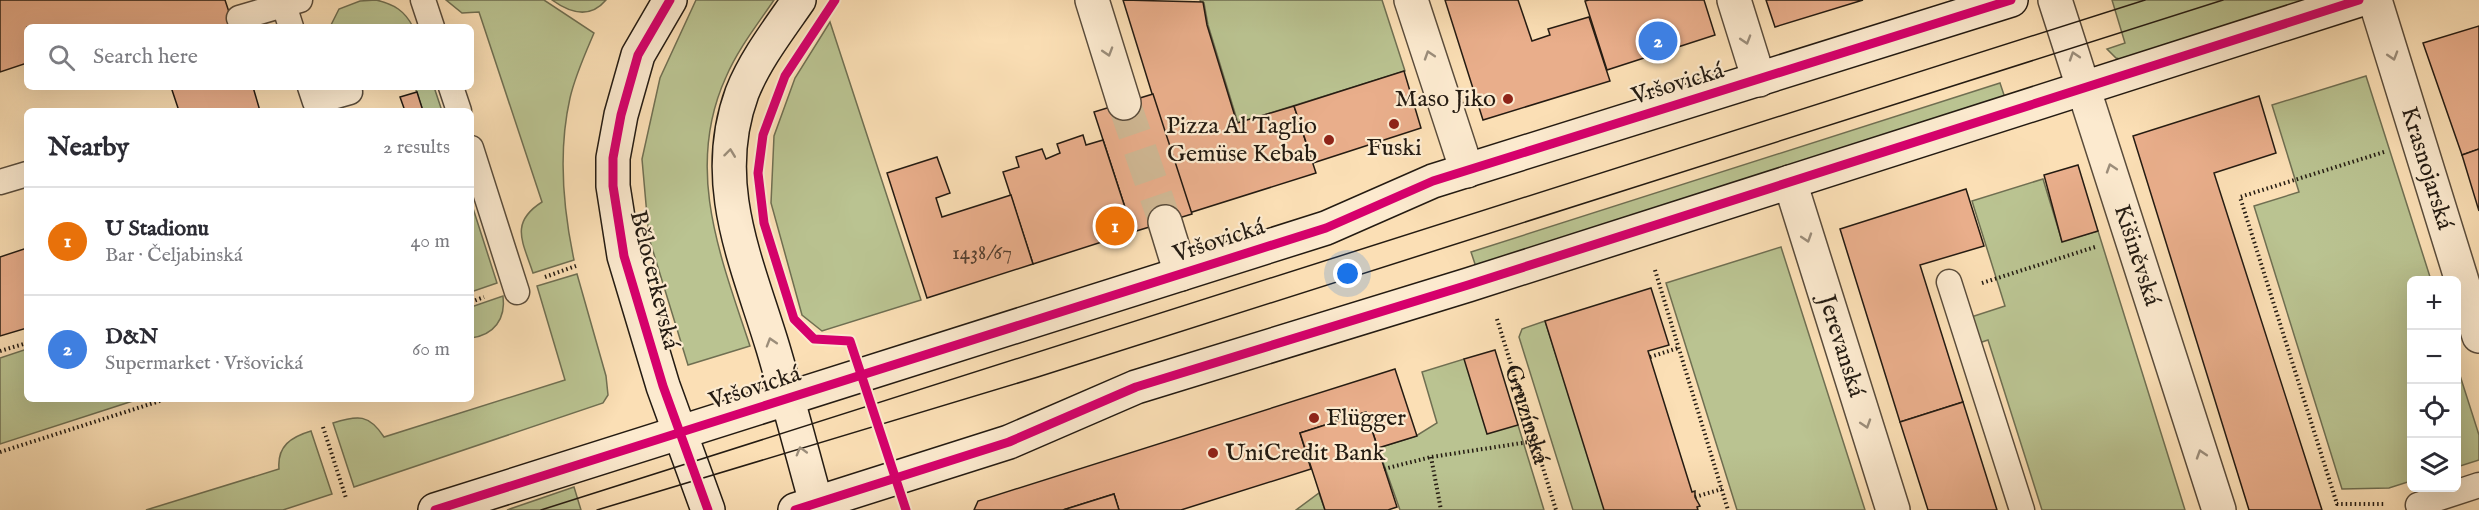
<!DOCTYPE html>
<meta charset="utf-8">
<style>
:root{--surface:#fff;--page:#f2f2f3;--text:#2b2b33;--muted:#7c7c81;--line:#e1e1e2;--accent:#db2777}
body{margin:0;font-family:"IM FELL English",serif;background:var(--page);color:var(--text)}
.controls{position:absolute;right:18px;bottom:18px;display:grid;overflow:hidden;border-radius:9px;box-shadow:0 6px 24px #0002}
.controls button{width:54px;height:54px;display:grid;place-items:center;padding:0;border:0;border-bottom:2px solid var(--line);background:var(--surface);color:var(--text);font:30px sans-serif}
.you{position:absolute;left:1348px;top:274px;width:21px;height:21px;margin:-15px;border:4px solid #fff;border-radius:50%;background:#1a73e8;box-shadow:0 0 0 9px #1a73e833}
.badge{display:grid;place-items:center;width:39px;height:39px;border-radius:50%;background:var(--accent);color:#fff;font-size:20px;font-weight:700}
.pin{position:absolute;translate:-50% -50%;border:3px solid #fff;box-shadow:0 2px 6px #0006}
.list{margin:0;padding:0;list-style:none}
h2{display:flex;justify-content:space-between;align-items:center;height:78px;margin:0;padding:0 24px;font-size:26px}
h2 small{font-size:20px;font-weight:400;color:var(--muted)}
.list li{display:grid;grid-template-columns:39px 1fr auto;gap:18px;align-items:center;box-sizing:border-box;height:108px;padding:0 24px;border-top:2px solid var(--line)}
.list b{display:block;font-size:22px;white-space:nowrap}
.list p{margin:0;font-size:20px;white-space:nowrap;color:var(--muted)}
.list em{font-size:20px;font-style:normal;color:var(--muted)}
.icon{flex:none;width:33px;height:33px;fill:none;stroke:currentColor;stroke-width:2;stroke-linecap:round;stroke-linejoin:round}
.map{position:relative;flex:none;width:2479px;height:510px;overflow:hidden}
.search{position:absolute;background:var(--surface);box-shadow:0 6px 24px #0002;left:24px;top:24px;width:450px;height:66px;display:flex;align-items:center;gap:15px;box-sizing:border-box;padding:0 21px;border-radius:9px;color:var(--muted);font-size:22px}
.panel{position:absolute;background:var(--surface);box-shadow:0 6px 24px #0002;left:24px;top:108px;width:450px;height:294px;border-radius:9px}
.map>svg:first-child{display:block}
.green{fill:#bac391;stroke:#6f6f52;stroke-width:1.5}
.building{fill:#e9ae8b;stroke:#241b12;stroke-width:1.5}
.lines{fill:none;stroke-linecap:round;stroke-linejoin:round}
.street-tunnel{stroke:#d0b894;stroke-width:33;stroke-dasharray:33 16;stroke-linecap:butt}
.lane-casing{stroke:#5a4c3b;stroke-width:27}
.street-casing{stroke:#5a4c3b;stroke-width:36}
.secondary-casing{stroke:#241b12;stroke-width:36}
.path{stroke:#241b12;stroke-width:4;stroke-dasharray:1.5 3;stroke-linecap:butt}
.lane{stroke:#fceacf;stroke-width:24}
.street{stroke:#fceacf;stroke-width:33}
.secondary{stroke:#fceacf;stroke-width:33}
.tram{stroke:#241b12;stroke-width:1.5}
.cycleway-casing{stroke:#fceacf;stroke-width:13}
.cycleway{stroke:#d6006c;stroke-width:9}
.oneway{stroke:#9b8d7a}
.poi-dot{fill:#8f2418;stroke:#fceacf;stroke-width:2}
.labels{text-anchor:middle;dominant-baseline:central;stroke-width:4.5;stroke-linejoin:round;paint-order:stroke}
.number-label{font-size:21px;fill:#554030}
.street-label{font-size:24px;fill:#241b12;stroke:#fceacf}
.poi-label{font-size:24px;fill:#241b12;stroke:#fceacf;text-anchor:end}
</style>
<div class="map">
<svg width="2479" height="510" viewBox="0 0 2479 510">
<rect width="100%" height="100%" fill="#fbdfb5"/>
<filter id="stains"><feTurbulence type="fractalNoise" baseFrequency=".00333" numOctaves="4"/><feColorMatrix values="0 0 0 0 .2 0 0 0 0 .09 0 0 0 0 .02 0 0 0 .5 -.17"/></filter>
<radialGradient id="worn" r=".72"><stop offset=".6" stop-color="#630" stop-opacity="0"/><stop offset="1" stop-color="#630" stop-opacity=".3"/></radialGradient>
<g class="green">
<path d="M376 0C394 4 405 11 413 27H330L339 9 360 1Z"/>
<path d="M446 0H544L594 33C585 54 575 76 570 98 558 151 563 208 574 260L533 273C523 242 509 223 542 202L479 12 462 13Z"/>
<path d="M552 0H606C590 19 570 13 552 0Z"/>
<path d="M696 0H774C757 25 738 49 726 77 684 169 721 258 750 346L688 365 649 238 642 159 660 78Z"/>
<path d="M1200 0H1382L1405 71 1238 123 1208 25 1204 3 1201 4Z"/>
<path d="M2112 0H2312L2124 60 2116 58 2107 49 2125 43Z"/>
<path d="M830 22 921 300 822 331 802 315 771 203 774 136 795 78Z"/>
<path d="M2366 76 2431 280H2412L2411 481 2389 488 2342 489 2254 206 2299 192 2272 105Z"/>
<path d="M2000 83 2005 98 1476 267 1471 252Z"/>
<path d="M415 87H434L442 111H423Z"/>
<path d="M2043 179 2062 241 2098 231 2185 510H2042L1988 340 1973 345 1965 319 2005 306 1972 201Z"/>
<path d="M471 202 497 283 471 292Z"/>
<path d="M1781 247 1865 510H1737L1666 283Z"/>
<path d="M577 274 606 376 608 395 603 403 354 487 333 423C358 415 369 414 384 437L565 380 537 286Z"/>
<path d="M503 296C506 319 494 335 471 338V307Z"/>
<path d="M1545 321 1606 510H1573L1519 337 1522 329Z"/>
<path d="M27 349V399H139L0 444V358Z"/>
<path d="M1464 359 1518 425 1544 510H1400L1378 448 1416 436 1437 423 1422 372Z"/>
<path d="M2456 363 2479 435V460L2457 467Z"/>
<path d="M311 431 332 494 283 510H146L279 469C277 446 291 437 311 431Z"/>
<path d="M574 487 581 510H507Z"/>
<path d="M1319 493 1325 510H1296Z"/>
</g>
<g class="building">
<path d="M0 0H225L234 27H27V63L0 72Z"/>
<path d="M1123 0 1203 2 1207 25 1237 123 1294 106 1316 173 1189 213Z"/>
<path d="M1445 0H1518L1532 41 1550 35 1548 29 1589 17 1610 81 1483 120Z"/>
<path d="M1589 0H1704L1715 35 1607 70 1585 1Z"/>
<path d="M1766 0H1863L1775 27Z"/>
<path d="M2479 26V149L2462 155 2423 43Z"/>
<path d="M1404 71 1421 128 1313 163 1294 106Z"/>
<path d="M171 87H253L260 111H179Z"/>
<path d="M417 92 423 111H405L400 97Z"/>
<path d="M1153 94 1192 214 1133 232 1094 112Z"/>
<path d="M2259 96 2276 153 2214 173 2322 510H2249L2133 136Z"/>
<path d="M1083 135 1086 145 1103 140 1133 232 1033 264 1003 172 1019 167 1016 157 1042 149 1046 159 1060 153 1057 144Z"/>
<path d="M2479 149V211L2462 155Z"/>
<path d="M937 157 950 193 936 198 942 217 1011 195 1033 264 927 298 887 173Z"/>
<path d="M2078 165 2098 231 2062 242 2044 175Z"/>
<path d="M1966 189 1984 246 1920 265 1963 402 1900 422 1840 229Z"/>
<path d="M27 248V328L0 336V257Z"/>
<path d="M1651 288 1669 345 1648 351 1692 492 1695 491V497L1700 506 1697 507 1698 510H1604L1545 321Z"/>
<path d="M1495 350 1518 425 1487 434 1464 359Z"/>
<path d="M1395 369 1417 436 1378 448 1366 412 1300 433 1311 469 1181 510H1119L1114 494 1063 510H974L978 501Z"/>
<path d="M1963 402 1997 510H1928L1900 422Z"/>
<path d="M1366 412 1397 507 1388 510H1325L1300 433Z"/>
<path d="M1114 494 1119 510H1063Z"/>
</g>
<g class="lines">
<path class="street-tunnel" d="M1124 103 1165 222"/>
<defs>
<g id="lane">
<path d="M423 0 432 27"/>
<path d="M284 5 291 27"/>
<path d="M239 18 300 0"/>
<path d="M310 87 315 102 350 92"/>
<path d="M451 87 459 111"/>
<path d="M471 148 517 292"/>
<path d="M0 182 27 174"/>
<path d="M1949 282 2022 510"/>
<path d="M2418 505 2479 485"/>
</g>
<g id="street">
<path d="M1092 0 1124 103"/>
<path d="M1411 0 1467 171"/>
<path d="M1734 0 1759 80"/>
<path id="s2" d="M2055 0 2219 510"/>
<path id="s3" d="M2375 0 2479 336"/>
<path id="s4" d="M1790 182 1893 510"/>
<path d="M1165 222 1181 274"/>
</g>
<g id="secondary">
<path d="M670 0 638 55 621 115 613 158V186L624 256 663 386 708 510"/>
<path d="M799 0C779 29 755 60 742 93 709 183 747 262 773 348 789 402 803 456 818 510"/>
<path d="M435 510 1326 228 1433 181 2011 0"/>
<path d="M795 510 1009 442 1136 387 1468 285 2359 0"/>
</g>
</defs>
<use href="#lane" class="lane-casing"/>
<use href="#street" class="street-casing"/>
<use href="#secondary" class="secondary-casing"/>
<g class="path">
<path d="M2384 152 2240 197 2337 504H2385"/>
<path d="M1655 270 1728 510"/>
<path d="M545 277 576 266"/>
<path d="M1982 283 2095 247"/>
<path d="M471 302 484 297"/>
<path id="s1" d="M1497 319 1556 510"/>
<path d="M0 351 27 343"/>
<path d="M1650 357 1678 348"/>
<path d="M323 427 346 498"/>
<path d="M0 452 166 399"/>
<path d="M1431 457 1441 510"/>
<path d="M1384 469 1431 457 1535 441"/>
<path d="M1695 497 1722 489"/>
</g>
<use href="#lane" class="lane"/>
<use href="#street" class="street"/>
<use href="#secondary" class="secondary"/>
<g class="tram">
<path d="M541 510 2145 0"/>
<path d="M597 510 1038 377 2223 0"/>
</g>
<defs>
<g id="cycleway">
<path d="M670 0 638 55 621 115 613 158V186L624 256 663 386 708 510"/>
<path d="M835 0 785 76 763 135 758 173 764 223 794 319 814 339 850 341 906 510"/>
<path d="M435 510 1326 228 1433 181 2011 0"/>
<path d="M795 510 1009 442 1136 387 1468 285 2359 0"/>
</g>
</defs>
<use href="#cycleway" class="cycleway-casing"/>
<use href="#cycleway" class="cycleway"/>
</g>
<defs><path id="oneway-chevron" d="M-2-3.5L2.5 0L-2 3.5" fill="none" stroke-width="1.6" stroke-linecap="round" stroke-linejoin="round" transform="scale(1.5)"/></defs>
<g class="oneway">
<use href="#oneway-chevron" transform="translate(1746 40) rotate(73)"/>
<use href="#oneway-chevron" transform="translate(1108 52) rotate(73)"/>
<use href="#oneway-chevron" transform="translate(1429 55) rotate(-108)"/>
<use href="#oneway-chevron" transform="translate(2074 56) rotate(-108)"/>
<use href="#oneway-chevron" transform="translate(2393 56) rotate(73)"/>
<use href="#oneway-chevron" transform="translate(730 153) rotate(-83)"/>
<use href="#oneway-chevron" transform="translate(2111 168) rotate(-108)"/>
<use href="#oneway-chevron" transform="translate(1807 238) rotate(72)"/>
<use href="#oneway-chevron" transform="translate(771 342) rotate(-107)"/>
<use href="#oneway-chevron" transform="translate(1866 424) rotate(72)"/>
<use href="#oneway-chevron" transform="translate(801 451) rotate(-106)"/>
<use href="#oneway-chevron" transform="translate(2201 454) rotate(-108)"/>
</g>
<g class="poi-dot">
<circle cx="1508" cy="99" r="6"/>
<circle cx="1394" cy="124" r="6"/>
<circle cx="1329" cy="140" r="6"/>
<circle cx="1314" cy="418" r="6"/>
<circle cx="1213" cy="453" r="6"/>
</g>
<g class="labels">
<g class="number-label">
<text x="982" y="253">1438/67</text>
</g>
<g class="street-label">
<text transform="translate(1678 84) rotate(-17)">Vršovická</text>
<text stroke="none"><textPath href="#s3" startOffset="176">Krasnojarská</textPath></text>
<text transform="translate(1219 241) rotate(-18)">Vršovická</text>
<text stroke="none"><textPath href="#s2" startOffset="268">Kišiněvská</textPath></text>
<text transform="translate(654 280) rotate(76)">Bělocerkevská</text>
<text stroke="none"><textPath href="#s4" startOffset="172">Jerevanská</textPath></text>
<text transform="translate(755 388) rotate(-18)">Vršovická</text>
<text stroke="none"><textPath href="#s1" startOffset="100">Gruzínská</textPath></text>
</g>
<g class="poi-label">
<text x="1496" y="99">Maso Jiko</text>
<text x="1317" y="126">Pizza Al Taglio<tspan x="1317" dy="28">Gemüse Kebab</tspan></text>
<text x="1394" y="148" text-anchor="middle">Fuski</text>
<text x="1326" y="418" text-anchor="start">Flügger</text>
<text x="1225" y="453" text-anchor="start">UniCredit Bank</text>
</g>
</g>
<rect width="100%" height="100%" filter="url(#stains)"/>
<rect width="100%" height="100%" fill="url(#worn)"/>
</svg>
<div class="controls">
<button>+</button>
<button>−</button>
<button><svg class="icon" aria-label="locate" viewBox="0 0 24 24"><circle cx="12" cy="12" r="6"/><path d="M12 2v4M12 18v4M2 12h4M18 12h4"/></svg></button>
<button><svg class="icon" aria-label="layers" viewBox="0 0 24 24"><path d="M12 4l9 5-9 5-9-5zM3 14l9 5 9-5"/></svg></button>
</div>
<div class="you"></div>
<div class="pin badge" style="left:1115px;top:226px;background:#e8710a">1</div>
<div class="pin badge" style="left:1658px;top:41px;background:#3f7fe0">2</div>
<div class="search"><svg class="icon" aria-label="search" viewBox="0 0 24 24"><circle cx="10" cy="10" r="6"/><path d="M15 15l6 6"/></svg>Search here</div>
<section class="panel">
<h2>Nearby<small>2 results</small></h2>
<ul class="list">
<li><span class="badge" style="background:#e8710a">1</span><div><b>U Stadionu</b><p>Bar · Čeljabinská</p></div><em>40 m</em></li>
<li><span class="badge" style="background:#3f7fe0">2</span><div><b>D&amp;N</b><p>Supermarket · Vršovická</p></div><em>60 m</em></li>
</ul>
</section>
</div>
